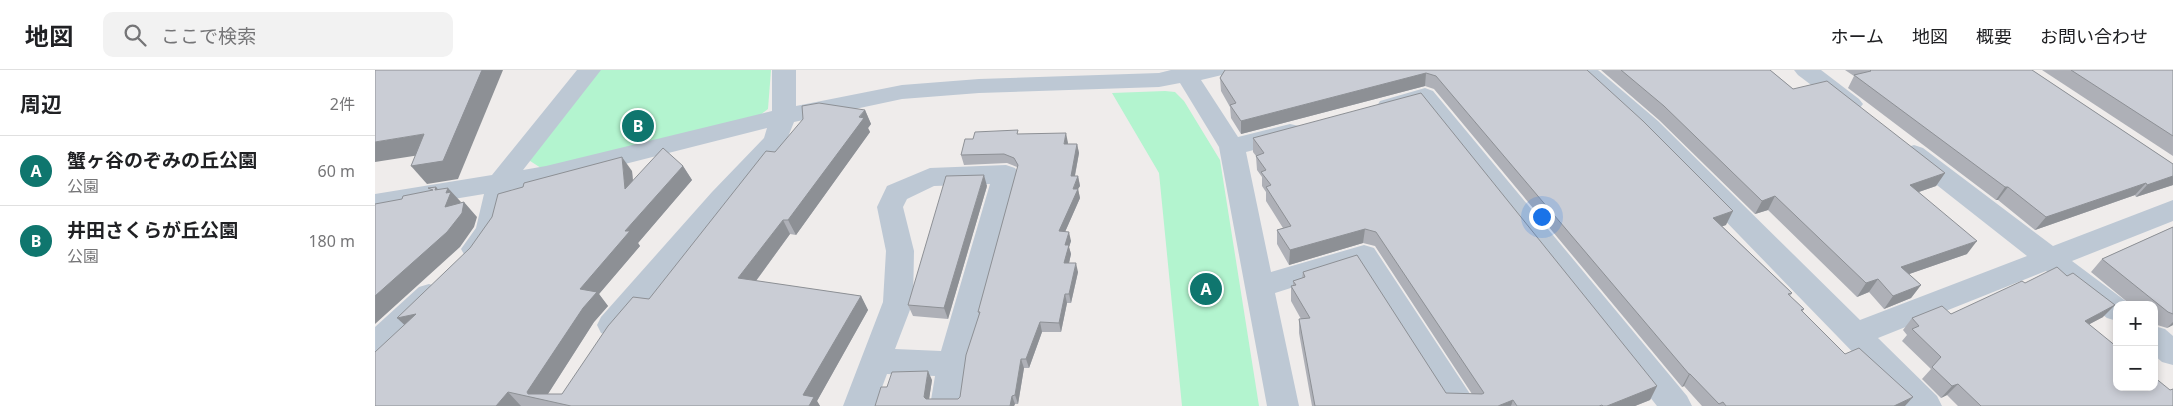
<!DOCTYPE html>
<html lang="ja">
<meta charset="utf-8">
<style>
:root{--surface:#fff;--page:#f2f2f2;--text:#202124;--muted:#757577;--line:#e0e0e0;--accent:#0f766e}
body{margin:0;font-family:"Noto Sans","Noto Sans JP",sans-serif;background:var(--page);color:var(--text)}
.controls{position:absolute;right:15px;bottom:15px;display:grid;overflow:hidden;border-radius:10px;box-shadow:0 2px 8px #0003}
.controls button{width:45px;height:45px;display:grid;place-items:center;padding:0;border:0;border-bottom:1px solid var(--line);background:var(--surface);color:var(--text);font:25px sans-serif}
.you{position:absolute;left:1166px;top:146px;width:18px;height:18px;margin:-12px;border:4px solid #fff;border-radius:50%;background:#1a73e8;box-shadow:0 0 0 8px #1a73e833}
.badge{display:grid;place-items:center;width:32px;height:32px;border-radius:50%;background:var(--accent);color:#fff;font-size:16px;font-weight:700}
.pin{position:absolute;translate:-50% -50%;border:2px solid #fff;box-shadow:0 1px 5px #0006}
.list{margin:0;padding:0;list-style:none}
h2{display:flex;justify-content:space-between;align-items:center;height:65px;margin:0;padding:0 20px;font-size:21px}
h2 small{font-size:16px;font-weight:400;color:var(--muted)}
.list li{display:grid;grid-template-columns:32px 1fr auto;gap:15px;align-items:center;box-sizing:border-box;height:70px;padding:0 20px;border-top:1px solid var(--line)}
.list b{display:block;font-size:19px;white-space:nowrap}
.list p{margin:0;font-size:16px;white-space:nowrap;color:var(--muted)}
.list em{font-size:16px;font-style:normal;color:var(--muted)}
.icon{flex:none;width:28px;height:28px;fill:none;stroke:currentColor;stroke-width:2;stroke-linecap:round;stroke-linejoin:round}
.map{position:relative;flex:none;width:1798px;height:336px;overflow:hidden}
header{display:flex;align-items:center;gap:30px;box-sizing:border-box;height:70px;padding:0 25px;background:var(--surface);border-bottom:1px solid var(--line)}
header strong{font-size:24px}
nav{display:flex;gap:28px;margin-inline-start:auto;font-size:18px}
.search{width:350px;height:45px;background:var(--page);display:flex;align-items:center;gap:12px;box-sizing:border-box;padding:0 18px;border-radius:10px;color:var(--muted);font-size:19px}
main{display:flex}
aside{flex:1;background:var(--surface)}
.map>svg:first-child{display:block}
.green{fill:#b3f4cf}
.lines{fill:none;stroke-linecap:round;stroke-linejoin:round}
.minor{fill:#bdc8d4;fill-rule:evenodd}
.wall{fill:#aeb0b7}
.shaded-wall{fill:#8d9095}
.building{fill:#cacdd5;stroke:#8d9095}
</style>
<header>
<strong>地図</strong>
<div class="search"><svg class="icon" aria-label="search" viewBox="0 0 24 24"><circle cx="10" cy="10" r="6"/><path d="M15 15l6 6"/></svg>ここで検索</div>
<nav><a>ホーム</a><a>地図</a><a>概要</a><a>お問い合わせ</a></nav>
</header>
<main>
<aside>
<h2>周辺<small>2件</small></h2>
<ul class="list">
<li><span class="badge">A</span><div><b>蟹ヶ谷のぞみの丘公園</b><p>公園</p></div><em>60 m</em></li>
<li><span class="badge">B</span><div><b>井田さくらが丘公園</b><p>公園</p></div><em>180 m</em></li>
</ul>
</aside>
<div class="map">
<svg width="1798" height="336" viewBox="0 0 1798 336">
<rect width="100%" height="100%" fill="#efeceb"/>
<g class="green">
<path d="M223 0H396L393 39 380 49 166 98 152 89Z"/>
<path d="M790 21 800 22 809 31 845 90 884 336H807L784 103 737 23Z"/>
</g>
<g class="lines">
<g class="minor">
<path d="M202 0H226L148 100 171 96 397 41V0H421V36L527 15 604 9 784 3 796 0H851L847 5 826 10 863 67 915 54 924 56 927 62 924 68 871 82 896 202 989 175 999 178 1103 336H1070L982 197 900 223 924 336H892L844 77 805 13 784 17 604 23 527 29 419 52 409 77 355 136 248 263 237 267 226 263 222 255 226 247 337 122 389 68 392 58 171 114 136 120C131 144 125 197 90 186L86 179 101 158 109 124 0 142V124L117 105Z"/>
<path d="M1197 0H1223L1283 51 1485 250 1652 186 1530 90 1526 84 1530 78 1539 75 1548 78 1678 176 1798 130V151L1697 191 1752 232 1754 235H1742V251L1732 248 1671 201 1503 268 1562 326 1567 336H1530L1265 63Z"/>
<path d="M1419 0H1446L1484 29 1488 34 1484 39 1476 42 1468 39 1423 5Z"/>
<path d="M1050 18 1058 21 1312 326 1317 336H1282L1045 35 1014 44 1005 41 1002 36 1005 31Z"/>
<path d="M631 95 640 98 644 104 593 294 587 336H555L560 306 512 304 500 336H468L508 232 511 181 502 137 512 116 555 98ZM615 114 566 281 520 279 538 232 539 181 528 137 532 129 559 116Z"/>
<path d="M54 214 64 217 68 225 64 233 11 285 0 288V257L44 217Z"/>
<path d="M1779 256 1790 259 1798 266V295L1787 292 1779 285Z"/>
</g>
</g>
<g class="wall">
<path d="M850 0H1212L1351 155 1347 156 1417 223 1415 226 1429 239 1427 242 1470 284 1530 336H1327L1309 316 1307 317 1059 19 1050 16 866 64 856 48 855 37 846 21 845 8Z"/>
<path d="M1226 0H1395L1418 19 1570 103 1561 116 1544 122 1592 184 1534 204 1546 215 1536 228 1509 239 1494 222 1482 227 1393 140 1380 144 1284 50Z"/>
<path d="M1470 0H1657L1798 94V115L1761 127 1760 125 1660 160 1623 130H1621L1473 18 1479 6Z"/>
<path d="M1667 0H1798V86Z"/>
<path d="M490 40 496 54 493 58 495 62 421 165 415 164 381 211 486 226 493 240 442 331 445 336H0L257 101 258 111 308 96 317 110 263 173 265 176 224 224 233 236 219 252 173 324H187L274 229 400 82Z"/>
<path d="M644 64 693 74H702L704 83 700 106H703L705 116 703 119 705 128 690 162 696 171 694 177 696 184 694 193 703 202 696 233H692L686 262H667L654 298H649L643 334H640L639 336H500L512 317 557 310 554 329H583L585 327 604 244 603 242 642 99V97L632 93 589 95 586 85Z"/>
<path d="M878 68 1282 316 1275 330 1260 336H937L924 263V249H926L916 231V216H918V211L927 208 928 202 1071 323 1097 324 1000 176 988 173 914 195 902 174V160L908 158 891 131V122L887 116V107L882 100 881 86 878 82Z"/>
<path d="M612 116 573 249 538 246 533 235Z"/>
<path d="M1798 157V255L1792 258 1779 254V235H1756L1716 202 1727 189Z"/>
<path d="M1650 213 1728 247 1714 254 1798 336H1583L1572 325 1566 328 1547 309 1556 299 1527 271 1532 265 1528 260 1537 248 1576 244Z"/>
</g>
<g class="shaded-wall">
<path d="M107 0H128L83 109 52 114 36 96Z"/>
<path d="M1051 3 1050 16 866 64V51Z"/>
<path d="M490 40 496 54 493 58 495 62 421 165 413 150Z"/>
<path d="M691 63 693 73 691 83 689 74Z"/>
<path d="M49 64 64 82 0 92V72Z"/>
<path d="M702 74 704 83 698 115 696 106Z"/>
<path d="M247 87 257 101 260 134 250 119Z"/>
<path d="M308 96 317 110 263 173 265 176 224 224 233 236 219 252 169 330 156 327 152 322 205 219 250 161Z"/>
<path d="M1570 103 1561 116 1526 128 1535 115Z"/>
<path d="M609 105 612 116 573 249 569 238Z"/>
<path d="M703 106 705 116 703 119 705 128 686 171 684 161Z"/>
<path d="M1798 106V115L1761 127 1772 115Z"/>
<path d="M1771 113 1760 125 1660 160 1671 147Z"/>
<path d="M61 117 73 131 71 123 73 118 86 132 85 133 89 132 102 147 99 157 85 177 0 254V226L70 137 60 120Z"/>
<path d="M1630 117H1633L1623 130H1621Z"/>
<path d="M1400 126 1393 140 1380 144 1387 131Z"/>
<path d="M1358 141 1351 155 1332 162 1338 148Z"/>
<path d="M408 150 415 164 372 223 363 208Z"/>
<path d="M990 159 988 173 914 195 915 180Z"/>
<path d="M694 162 696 171 694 177 696 184 692 202 689 193 690 175Z"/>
<path d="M1602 171 1592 184 1517 210 1526 197Z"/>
<path d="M701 193 703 202 696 233 694 224Z"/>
<path d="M1503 209 1494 222 1482 227 1491 213Z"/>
<path d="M1546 215 1536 228 1509 239 1518 226Z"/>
<path d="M690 224 692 233 686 262 684 253Z"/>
<path d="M486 226 493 240 442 331 445 336H434L428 325Z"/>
<path d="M1740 235 1728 247 1698 263 1710 251Z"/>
<path d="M41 244 37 262 22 248Z"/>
<path d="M665 252 667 262 654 298 651 289Z"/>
<path d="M1798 252V255L1792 258Z"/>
<path d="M646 289 649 298 643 334 640 325Z"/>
<path d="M553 301 557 310 553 336 549 327Z"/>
<path d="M1314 304H1315L1309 316 1307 317Z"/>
<path d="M1583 314 1572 325 1566 328 1577 316Z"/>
<path d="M1282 316 1275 330 1260 336H1232Z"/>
<path d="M133 322 146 336H121Z"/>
<path d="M637 326 640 334 639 336H635Z"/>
<path d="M1538 327 1530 336H1519Z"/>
<path d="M1138 330 1136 336H1123Z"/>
</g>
<g class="building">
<path d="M0 0H107L68 91 36 96 49 64 0 72Z"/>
<path d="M850 0H1212L1268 51 1358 141 1338 148 1417 223 1413 224 1429 239 1426 240 1470 284 1484 278 1538 327 1519 336H1351L1348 332 1344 334 1315 304H1314L1061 6 1051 3 866 51 855 35 861 33 845 8Z"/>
<path d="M1246 0H1395L1418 19 1452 11 1570 103 1535 115 1602 171 1526 197 1546 215 1518 226 1503 209 1491 213 1400 126 1387 131 1289 36Z"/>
<path d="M1495 0H1657L1798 94V106L1772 115 1771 113 1671 147 1633 117H1630L1479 5 1496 1Z"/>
<path d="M1696 0H1798V66Z"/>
<path d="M1046 23 1282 316 1232 336H1228L1227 335 1224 336H1142L1138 330 1123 336H940L924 249 935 248 916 216 921 215 918 211 930 207 928 202 982 185 1071 323 1107 324 1109 323 1001 162 990 159 915 180 902 160 916 156 891 117 896 115 886 102 891 100 881 86 889 83 878 68Z"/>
<path d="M444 33 490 40 484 47 489 48 413 150H408L363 208 486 226 428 325 439 327 434 336H196L133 322 121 336H0V282L41 244 22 248 95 178 117 147 123 124 148 117 149 113 247 87 250 119 288 78 308 96 250 161H255L205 219 222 222 208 238 152 322 153 324H187L233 256 258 227 274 229 391 81 400 82 428 49 427 36Z"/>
<path d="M643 60 642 64 691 63 689 74H702L696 106H703L698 119H703L684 161 694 162 690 175H694L689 193H701L694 224H690L684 253 665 252 651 289H646L640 325 637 326 635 336H500L506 317H512L517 302 553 301 549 327 551 329H583L585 327 591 285 605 242H603L643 95 639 88 629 84 586 85 590 69H598L600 62Z"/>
<path d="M609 105 569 238 533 235 571 106Z"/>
<path d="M61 117 60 120 73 118 71 123 76 122 70 137 89 132 87 143 72 162 0 226V134L27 129 28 126 58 120 53 118Z"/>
<path d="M1798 157V244L1793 242 1727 189Z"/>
<path d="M1682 197 1692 206 1698 203 1740 235 1710 251 1742 277V317H1779V307L1795 320 1798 319V336H1606L1583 314 1577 316 1557 297 1566 287 1537 259 1544 256 1537 248 1567 236 1576 244 1647 211 1650 213Z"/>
</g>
</svg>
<div class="controls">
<button>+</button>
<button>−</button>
</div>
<div class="you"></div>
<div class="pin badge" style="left:831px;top:219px">A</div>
<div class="pin badge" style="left:263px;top:56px">B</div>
</div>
</main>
